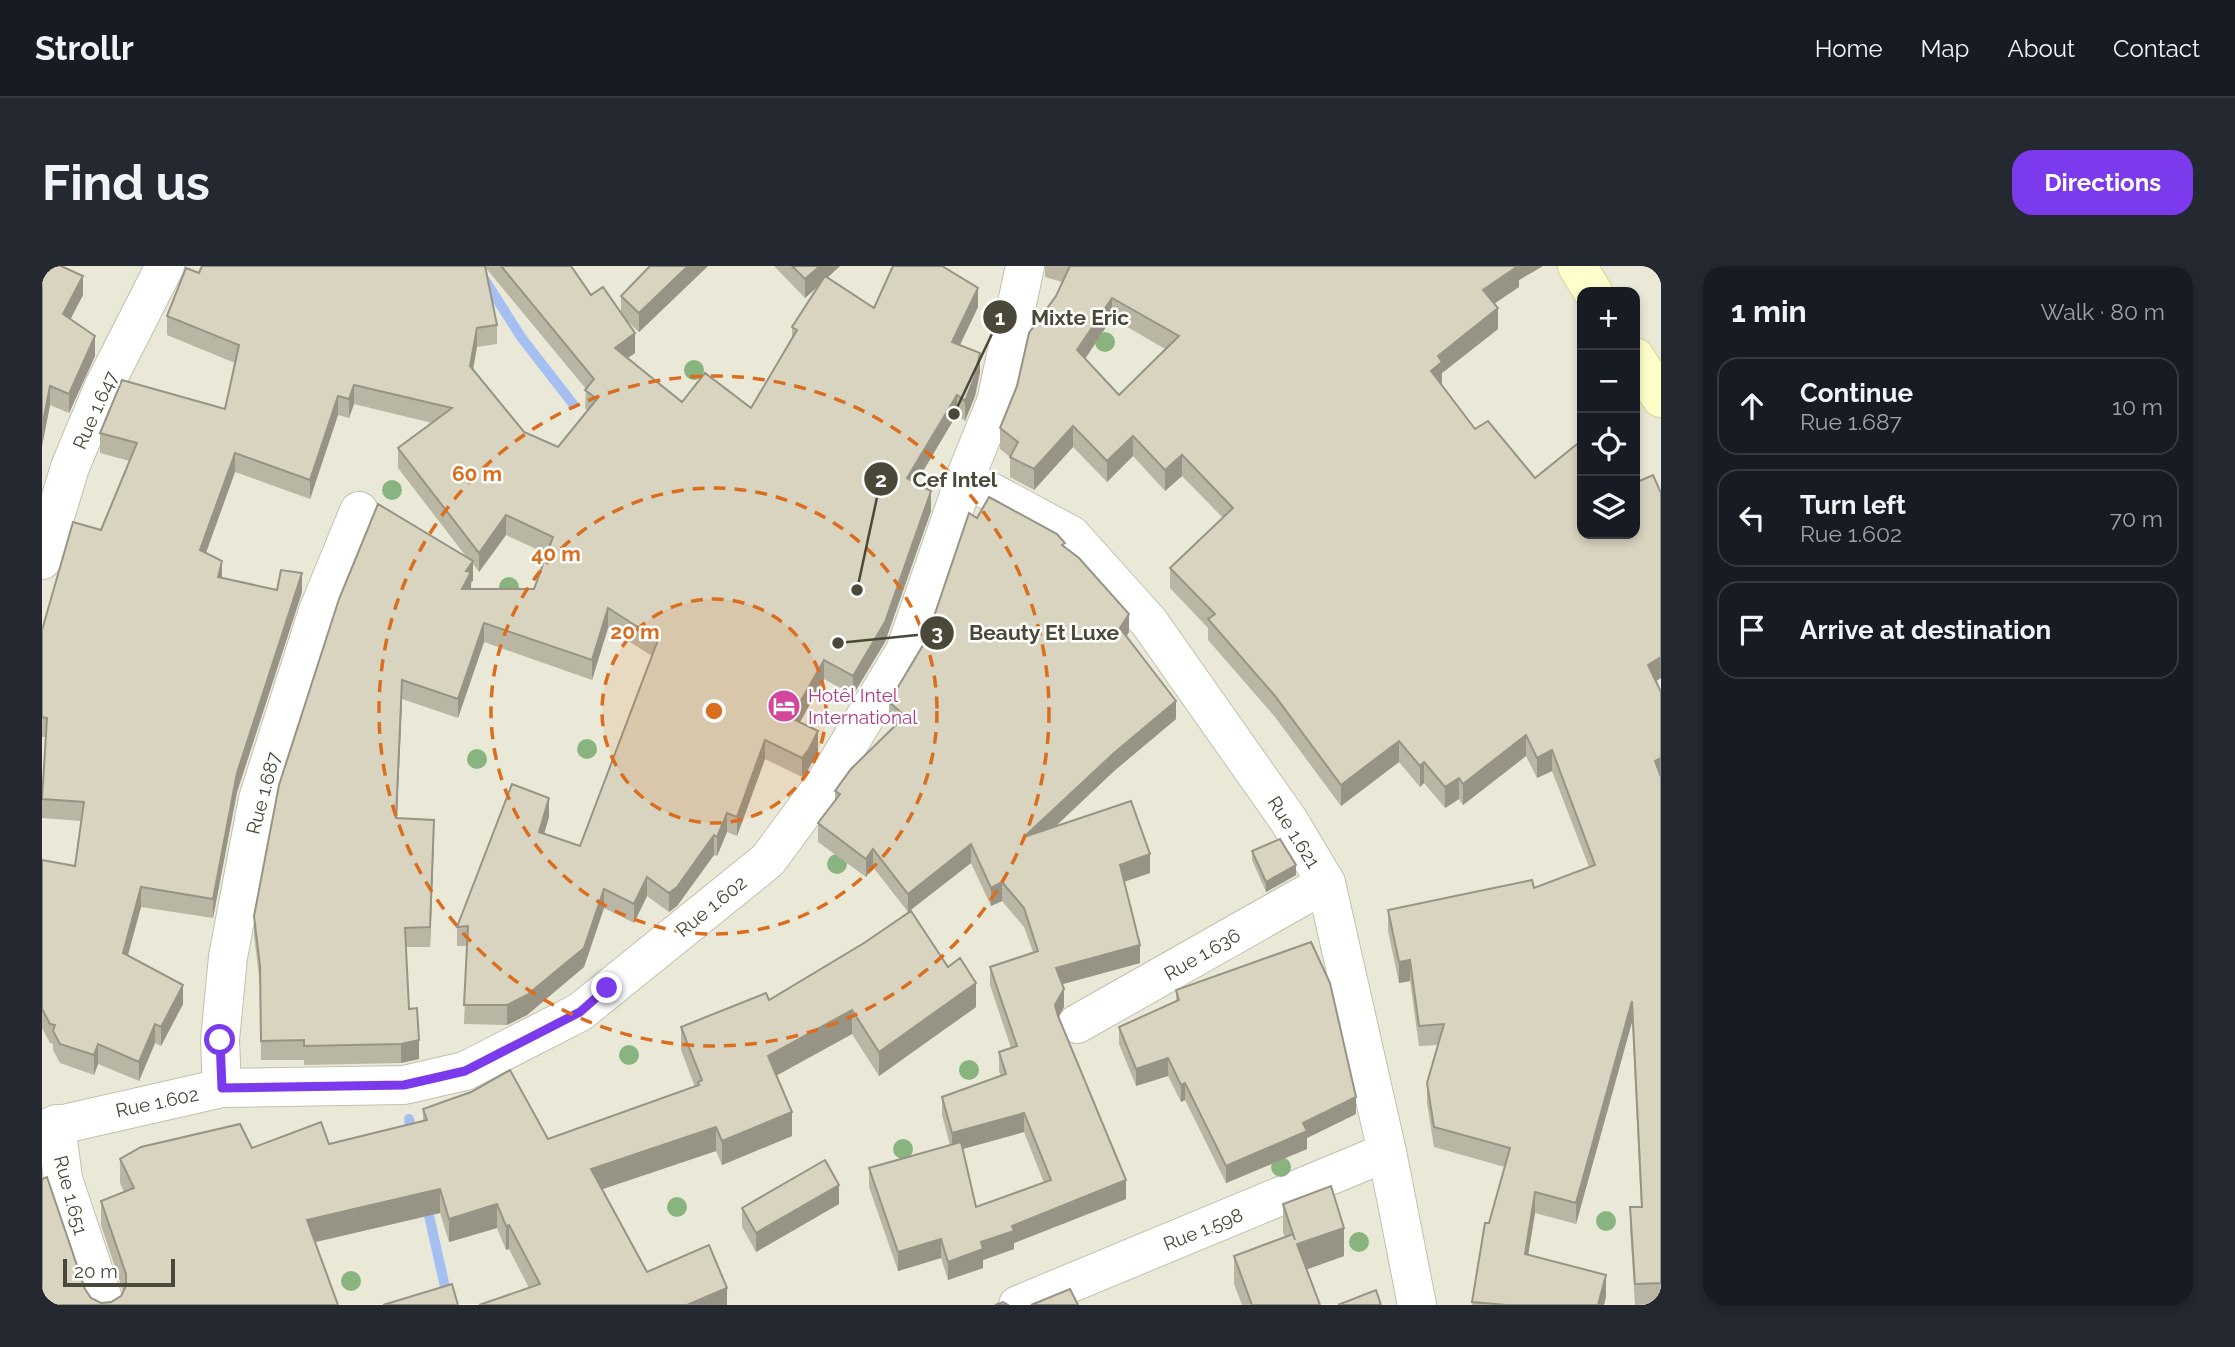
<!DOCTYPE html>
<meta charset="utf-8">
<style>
:root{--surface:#171b24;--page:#242831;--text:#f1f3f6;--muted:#9ea1a6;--line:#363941;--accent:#7c3aed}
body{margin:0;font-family:Raleway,sans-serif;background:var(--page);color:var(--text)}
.controls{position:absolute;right:21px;top:21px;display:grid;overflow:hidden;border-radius:14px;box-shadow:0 4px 10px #0003}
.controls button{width:63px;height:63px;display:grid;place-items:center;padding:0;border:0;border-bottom:2px solid var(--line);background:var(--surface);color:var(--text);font:35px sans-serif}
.scale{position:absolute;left:21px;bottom:18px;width:112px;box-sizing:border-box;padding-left:7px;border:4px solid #4a4838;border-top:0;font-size:19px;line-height:24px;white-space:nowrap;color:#4a4838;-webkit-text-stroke:5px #fff;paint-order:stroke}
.stop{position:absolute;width:21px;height:21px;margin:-16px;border:5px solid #7c3aed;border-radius:50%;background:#fff}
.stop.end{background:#7c3aed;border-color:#fff;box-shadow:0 2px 7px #0008}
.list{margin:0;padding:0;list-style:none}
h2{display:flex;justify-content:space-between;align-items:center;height:91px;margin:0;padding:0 28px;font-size:30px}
h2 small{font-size:23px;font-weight:400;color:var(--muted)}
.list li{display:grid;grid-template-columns:46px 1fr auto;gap:21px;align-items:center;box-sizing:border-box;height:98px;margin:0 14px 14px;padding:0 14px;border:2px solid var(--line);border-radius:21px}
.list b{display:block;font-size:26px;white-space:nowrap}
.list p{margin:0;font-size:23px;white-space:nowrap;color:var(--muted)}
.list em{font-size:23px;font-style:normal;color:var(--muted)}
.icon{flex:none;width:38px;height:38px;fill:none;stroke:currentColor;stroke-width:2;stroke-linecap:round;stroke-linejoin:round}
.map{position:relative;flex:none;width:1619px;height:1039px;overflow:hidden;border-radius:21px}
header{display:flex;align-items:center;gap:42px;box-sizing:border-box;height:98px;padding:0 35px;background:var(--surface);border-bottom:2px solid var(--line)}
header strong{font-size:33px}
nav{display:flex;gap:38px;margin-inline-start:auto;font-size:24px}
.intro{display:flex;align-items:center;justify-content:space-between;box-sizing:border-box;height:168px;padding:0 42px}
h1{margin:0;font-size:49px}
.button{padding:18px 32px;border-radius:21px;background:var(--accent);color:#fff;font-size:24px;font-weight:700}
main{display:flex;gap:42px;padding:0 42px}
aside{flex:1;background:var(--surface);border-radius:21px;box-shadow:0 4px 10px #0003}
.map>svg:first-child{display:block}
.residential{fill:#eae9d8;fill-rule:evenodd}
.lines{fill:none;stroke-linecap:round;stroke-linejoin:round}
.stream{stroke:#a6bff3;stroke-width:10}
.street-casing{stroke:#c2c0ac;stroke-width:40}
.secondary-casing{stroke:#d4d496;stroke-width:40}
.street{stroke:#fff;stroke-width:38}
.secondary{stroke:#feffcb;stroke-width:38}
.tree{fill:#8ab47f}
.wall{fill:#bab6a4;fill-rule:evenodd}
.shaded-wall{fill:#979486}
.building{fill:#d8d4bf;stroke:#979486;stroke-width:2;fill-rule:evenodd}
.route{stroke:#7c3aed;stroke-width:9}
.ring{fill:none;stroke:#db6d1e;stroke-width:3.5;stroke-dasharray:12 9}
.labels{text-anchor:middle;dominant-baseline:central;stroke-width:5;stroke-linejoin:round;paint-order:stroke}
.street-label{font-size:19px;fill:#4a4838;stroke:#fff}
.hotel-label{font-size:19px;fill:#b23c85;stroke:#fff;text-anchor:start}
.centre{fill:#db6d1e;stroke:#fff;stroke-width:3.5}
.ring-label{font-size:21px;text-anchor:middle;font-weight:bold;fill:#db6d1e;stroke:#fff;stroke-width:5;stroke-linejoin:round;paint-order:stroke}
.leader{fill:none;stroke:#4a4838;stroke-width:2.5}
.callout-dot{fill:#4a4838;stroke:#fff;stroke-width:2.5}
.mark-label{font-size:21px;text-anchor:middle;font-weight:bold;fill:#fff}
.callout-label{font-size:21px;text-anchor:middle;font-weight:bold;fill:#4a4838;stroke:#fff;stroke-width:5;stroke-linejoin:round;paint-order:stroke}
</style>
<header>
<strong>Strollr</strong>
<nav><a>Home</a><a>Map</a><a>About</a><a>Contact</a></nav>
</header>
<div class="intro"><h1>Find us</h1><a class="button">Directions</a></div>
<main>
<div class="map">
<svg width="1619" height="1039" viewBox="0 0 1619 1039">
<rect width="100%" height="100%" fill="#f6f5ea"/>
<path class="residential" d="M0 0H1619V1039H0ZM1540 26H1593V268H1540Z"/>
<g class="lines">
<g class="stream">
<path d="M434 0 479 71 531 138"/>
<path d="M367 853 371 872"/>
<path d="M384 936 407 1039"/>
</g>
<defs>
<g id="street">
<path d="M923 212 1029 269 1107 356 1247 555 1284 617 1345 886 1375 1039"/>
<path d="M0 294 28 201 62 120 123 0"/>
<path d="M1035 758 1284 617"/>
<path d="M180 822 178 774 186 691 216 533 276 345 317 245"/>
<path d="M14 858 21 913 63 1039"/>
<path d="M0 863 180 822 362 819 423 805 538 746 726 594 785 514 863 385 923 212 954 136 983 0"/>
<path d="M976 1039 1345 886"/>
</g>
<g id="secondary">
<path d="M1535 0 1551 26"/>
<path d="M1593 91 1619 132"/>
</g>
</defs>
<use href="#street" class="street-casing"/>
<use href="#secondary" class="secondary-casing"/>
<use href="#street" class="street"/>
<use href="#secondary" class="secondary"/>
</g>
<g class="tree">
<circle cx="1063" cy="76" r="10"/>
<circle cx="652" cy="104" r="10"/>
<circle cx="350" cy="224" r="10"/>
<circle cx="467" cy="321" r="10"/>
<circle cx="545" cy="483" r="10"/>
<circle cx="435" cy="493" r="10"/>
<circle cx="795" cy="598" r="10"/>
<circle cx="587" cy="789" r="10"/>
<circle cx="927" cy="804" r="10"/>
<circle cx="861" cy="883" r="10"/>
<circle cx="1239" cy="901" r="10"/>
<circle cx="635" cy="941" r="10"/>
<circle cx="1564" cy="955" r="10"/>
<circle cx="1317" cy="976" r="10"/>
<circle cx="309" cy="1015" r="10"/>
</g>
<g class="wall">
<path d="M0 0H22L21 1 41 29 28 54 53 90 27 147 8 139 0 180Z"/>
<path d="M160 0H529L549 29 579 47V30L608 0H666L597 66 582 52 593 87 585 92 640 136 709 142 750 74V61L775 21 763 32 732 0H798L785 12 832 42 936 41 918 79 938 106 933 130 923 155 915 148 874 217 889 245 843 376 811 429 782 413 758 456 776 485 767 502 760 511 723 493 695 570 685 566 675 590 672 589 635 640 627 646 605 630 592 657 562 642 542 701 485 749 465 759 422 758 425 680H415V661L507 551 502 568 538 580 610 390 566 362 550 414 442 376 416 452 360 433 355 552 392 573 388 681H364L367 743 377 793 359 797 262 799V794H219L218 719 212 669V650L426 293 356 202V182L390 157 312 138 307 152 296 149 268 233 193 206 164 287 180 312 235 324 260 326 195 526 171 652 99 641 86 690 141 738 119 780 113 777 97 815 56 798 52 809 18 797 11 784V778L8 777 0 762V594L33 600 39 555 0 552V524L4 471H0V364L59 264 88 195 58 187V167L183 143 193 97 125 69V50L157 7ZM443 1 544 123 543 143 545 144 516 181 482 166 431 104 435 81 455 78V59ZM464 269 505 288 492 323H429L431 298 437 306Z"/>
<path d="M1003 0H1501L1477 14V21L1452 38 1456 63 1400 107V117L1399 118 1433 163 1540 268 1619 227V412L1614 415 1619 426V1038L1593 1039 1588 962V941H1599L1590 756 1534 958 1493 947 1486 989 1564 1030 1562 1039H1430L1447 957 1463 901 1392 881 1385 837V817L1396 779 1377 780 1368 715 1357 717 1346 665V644L1492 622 1547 601 1510 505 1495 512 1484 490 1421 539 1417 533 1403 542 1382 517 1378 521 1357 496 1299 540 1233 451 1166 374V362L1128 322V302L1181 252 1140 210 1123 225 1091 190 1065 216 1031 181 992 224 968 211V191L958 183V162L1020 16 1003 11ZM1070 52 1123 83 1077 129 1043 93Z"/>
<path d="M935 252 1023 282 1087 366 1084 370 1134 453 1072 505 1013 561 1108 607 1082 616 1098 697 1020 718 1022 741 1016 751 1084 933 972 977V983L941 994V1002L906 1014 899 992 856 1005 827 921V902L908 879 900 849V831L959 810 957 805V786L969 782 948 719V701L991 686 982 661 960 635 949 640 929 597 866 646 831 601 824 611 776 576V557L793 534V525L853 460 847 454V436L884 374ZM982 866 1002 917 934 941 920 883Z"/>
<path d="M1210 585 1254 609 1224 626 1210 594Z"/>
<path d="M906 701 934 741 837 810 810 768 734 810 750 870 680 899 674 885 560 923 605 1006 685 1039 487 1022 467 983 464 984 455 962 407 976 398 947 273 976 296 1039H0L43 1023 49 1032 59 1037 69 1036 79 1030 81 1025 59 959V935L82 926 78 917V893L210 882 287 878 381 855V843L506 873 653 821 639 784V761L727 734Z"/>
<path d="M1134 724 1314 848 1265 872V883L1184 917 1143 834 1139 836 1126 810 1094 820 1077 778V761L1134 735Z"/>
<path d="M797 938 714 986 700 961V942Z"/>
<path d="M1241 938 1302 990 1264 1003 1278 1039H1200L1192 1018V990L1243 971 1241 966Z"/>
</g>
<g class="shaded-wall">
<path d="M646 0H666L597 66V47Z"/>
<path d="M778 0H798L763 32V13Z"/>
<path d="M1473 0H1501L1477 14V21L1441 45V24Z"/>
<path d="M41 10V29L21 67V48Z"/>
<path d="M936 22V41L910 95V76Z"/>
<path d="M1070 32V52L1035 105V84Z"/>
<path d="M1456 42V63L1400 107V117L1389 126V105L1396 90Z"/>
<path d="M435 62V81L428 119V100Z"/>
<path d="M593 67V87L573 101V82Z"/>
<path d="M53 70V90L27 147V128Z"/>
<path d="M938 87V106L933 130 923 155V135Z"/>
<path d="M312 119V138L307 152V133Z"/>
<path d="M8 120V139L0 180V161Z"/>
<path d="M915 129V148L865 232V212Z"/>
<path d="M296 130V149L268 233V214Z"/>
<path d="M1031 160V181L992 224V203Z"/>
<path d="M1091 170V190L1065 216V195Z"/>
<path d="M193 187V206L158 303V284Z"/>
<path d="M1140 189V210L1123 225V204Z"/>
<path d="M889 225V245L843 376 811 429V410Z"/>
<path d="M464 249V269L437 306V287Z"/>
<path d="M180 295V314L176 311Z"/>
<path d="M431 295V315L429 316V325L420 323 424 305Z"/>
<path d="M260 307V326L195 526 171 652V633L195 507Z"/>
<path d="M566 342V362L550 414V394Z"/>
<path d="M1087 348V366L1078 381V362Z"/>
<path d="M442 357V376L416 452V433Z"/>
<path d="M1619 391V412L1606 420V399Z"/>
<path d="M782 394V413L749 472V452Z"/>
<path d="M360 414V433L354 572V552Z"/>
<path d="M1134 435V453L1072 505 982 590V571L1072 487Z"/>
<path d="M776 465V485L767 502 760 511V492Z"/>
<path d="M1484 469V490L1421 539V518Z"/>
<path d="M723 474V493L695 570V551Z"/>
<path d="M1357 475V496L1299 540V519Z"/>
<path d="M1510 484V505L1495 512V492Z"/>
<path d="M1619 492V513L1613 495Z"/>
<path d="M1382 496V517L1378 521V500Z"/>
<path d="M1417 512V533L1403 542V521Z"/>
<path d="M507 532V551L497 585V566Z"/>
<path d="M685 547V566L675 590V571Z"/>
<path d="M392 554V573L388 681V661Z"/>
<path d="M672 569V589L635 640 627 646V627Z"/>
<path d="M929 578V597L866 646V628Z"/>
<path d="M831 583V601L824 611V593Z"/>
<path d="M1108 588V607L1078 617V599Z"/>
<path d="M1254 599V609L1224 626V616Z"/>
<path d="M605 611V630L592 657V638Z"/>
<path d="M960 616V635L949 640V622Z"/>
<path d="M99 621V641L81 706V687Z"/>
<path d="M562 623V642L542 701 485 749 465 759V739Z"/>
<path d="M1098 679V697L1014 720V702Z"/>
<path d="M1368 694V715L1357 717V696Z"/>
<path d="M934 717V741L837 810V786Z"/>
<path d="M141 719V738L119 780V761Z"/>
<path d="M1022 723V741L1013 757V739Z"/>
<path d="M1590 735V756L1534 958V937Z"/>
<path d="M810 744V768L726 814V790Z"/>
<path d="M113 758V777L97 815V796Z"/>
<path d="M377 774V793L359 797V778Z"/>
<path d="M56 778V798L52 809V789Z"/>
<path d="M1126 792V810L1094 820V803Z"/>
<path d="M1143 817V834L1139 836V819Z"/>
<path d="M1314 831V848L1265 872V883L1184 917V900L1261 857Z"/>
<path d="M750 846V870L680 899V875Z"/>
<path d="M982 847V866L910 886V867Z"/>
<path d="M674 861V885L549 927V903Z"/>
<path d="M1084 914V933L972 977V983L941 994V1002L906 1014V996L939 976 970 960Z"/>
<path d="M797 919V938L714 986V967Z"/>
<path d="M398 923V947L265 978V954Z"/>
<path d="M1493 926V947L1483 1009V988Z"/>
<path d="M455 938V962L407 976V953Z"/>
<path d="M467 959V983L464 984V960Z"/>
<path d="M1302 962V990L1255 1007V978Z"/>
<path d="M899 973V992L856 1005V986Z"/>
<path d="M1564 1009V1030L1562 1039H1556Z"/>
<path d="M685 1022V1039H645Z"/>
</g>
<g class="building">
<path d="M0 0H19L41 10 21 48 53 70 27 128 8 120 0 161Z"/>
<path d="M160 0H443L455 59 435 62 428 100 482 166 516 181 555 133 543 124 552 113 459 0H529L549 29 561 21 593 67 573 82 640 136 663 107 709 142 755 64 750 61 783 10 832 42 851 0H900L936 22 910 76 938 87 933 110 923 135 915 129 865 212 889 225 843 356 811 410 782 394 749 452 776 465 767 483 760 492 723 474 695 551 685 547 675 571 672 569 635 621 627 627 605 611 592 638 562 623 542 682 485 729 465 739H422L426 660 415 661 470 518 507 532 497 566 538 580 616 374 566 342 550 394 442 357 416 433 360 414 354 552 392 554 388 661 363 662 367 743 375 742 377 774 359 778 262 780V774L219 775 218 700 212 650 237 519 297 333 336 238 431 295 424 305 429 306 420 323H492L511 271 464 249 437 287 356 182 410 142 312 119 307 133 296 130 268 214 193 187 158 284 180 295 176 311 235 324 239 304 260 307 195 507 171 633 99 621 81 687 141 719 119 761 113 758 97 796 56 778 52 789 18 778 11 765 13 759 8 758 0 743V594L33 600 42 536 0 533 5 452 0 451V364L31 256 59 264 95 177 58 167 80 114 183 143 197 79 125 50 144 2 157 7Z"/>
<path d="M608 0H646L597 47 579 30Z"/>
<path d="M750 0H778L763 13Z"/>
<path d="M1028 0H1476L1441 24 1456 42 1396 90 1400 96 1389 105 1433 163 1446 155 1493 212 1540 174V268H1593V217L1611 209 1619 227V391L1606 399 1619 426V492L1613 495 1619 511V1017L1593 1018 1588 941H1600L1590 735 1534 937 1493 926 1483 988 1564 1009 1556 1039H1465L1430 1036 1443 957H1447L1468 882 1392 861 1385 817 1402 758 1377 760 1368 694 1357 696 1346 644 1490 614 1492 622 1553 599 1510 484 1495 492 1484 469 1421 518 1417 512 1403 521 1382 496 1378 500 1357 475 1299 519 1233 430 1166 353 1173 348 1128 302 1191 242 1140 189 1123 204 1091 170 1065 195 1031 160 992 203 968 191 976 176 958 162 975 120 987 67 1014 30ZM1070 32 1137 70 1077 129 1035 84Z"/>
<path d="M947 231 1015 268 1023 277 1020 279 1037 292 1087 348 1078 362 1134 435 1072 487 982 571 1089 535 1108 588 1078 599 1098 679 1014 702 1022 723 1013 739 1016 750 1084 914 970 960 972 965 939 976 941 983 906 996 899 973 856 986 827 902 919 876 934 941 1009 914 982 847 910 867 900 831 964 808 957 786 975 780 948 701 996 685 982 642 960 616 949 622 929 578 866 628 831 583 824 593 776 557 798 528 793 525 809 503 863 450 847 436 884 374 927 247 935 252Z"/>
<path d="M1238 573 1254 599 1224 616 1210 585Z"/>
<path d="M869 645 906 701 918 692 934 717 837 786 810 744 726 790 750 846 680 875 674 861 549 903 605 1006 667 979 685 1022 645 1039H437L498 1018 467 959 464 960 455 938 407 953 398 923 265 954 296 1039H0V913L5 911 43 1023 49 1032 59 1037 69 1036 79 1030 84 1020V1008L59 935 92 922 78 893 99 881 198 858 210 882 279 856 287 878 385 854 381 843 429 826 468 804 506 873 657 819 656 816 660 814 639 761 724 727 727 734 822 677Z"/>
<path d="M1269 676 1288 717 1314 831 1261 857 1265 865 1184 900 1143 817 1139 819 1126 792 1094 803 1077 761 1137 734 1134 724Z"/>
<path d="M783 894 797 919 714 967 700 942Z"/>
<path d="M1289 920 1302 962 1255 978 1278 1039H1210L1192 990 1251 968 1253 974 1241 938Z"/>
<path d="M410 1018 416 1039H341Z"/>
<path d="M1028 1023 1036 1039H989Z"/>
<path d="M1334 1024 1339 1039H1296Z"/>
<path d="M961 1036 966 1039H953Z"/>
</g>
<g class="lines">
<path class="route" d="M178 774 180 822 362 819 423 805 538 746 565 722"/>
</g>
<circle cx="672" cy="445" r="112" fill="#db6d1e" fill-opacity=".12"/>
<g class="ring">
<circle cx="672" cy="445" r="112"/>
<circle cx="672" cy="445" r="223"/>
<circle cx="672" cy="445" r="335"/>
</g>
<defs>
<symbol id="hotel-disc" viewBox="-11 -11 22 22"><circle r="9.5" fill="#d1479c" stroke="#fff"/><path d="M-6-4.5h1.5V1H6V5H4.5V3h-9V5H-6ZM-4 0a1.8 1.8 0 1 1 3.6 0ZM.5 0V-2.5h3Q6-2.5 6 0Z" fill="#fff"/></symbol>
</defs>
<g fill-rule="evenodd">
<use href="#hotel-disc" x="723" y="421" width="38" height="38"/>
</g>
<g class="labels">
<g class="street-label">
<text transform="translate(53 144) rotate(-66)">Rue 1.647</text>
<text transform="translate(221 527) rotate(-75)">Rue 1.687</text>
<text transform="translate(1252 566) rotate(58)">Rue 1.621</text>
<text transform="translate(669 640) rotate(-39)">Rue 1.602</text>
<text transform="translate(1160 688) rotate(-30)">Rue 1.636</text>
<text transform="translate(115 836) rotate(-12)">Rue 1.602</text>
<text transform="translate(29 929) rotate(75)">Rue 1.651</text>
<text transform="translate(1161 963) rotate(-22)">Rue 1.598</text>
</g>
<g class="hotel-label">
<text x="766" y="429">Hotêl Intel<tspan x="766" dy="22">International</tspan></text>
</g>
</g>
<circle cx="672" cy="445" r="10" class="centre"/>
<g class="ring-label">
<text x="435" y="215">60 m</text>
<text x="514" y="295">40 m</text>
<text x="593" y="373">20 m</text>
</g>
<path class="leader" d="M912 148L958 51M815 324L839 213M796 377L895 367"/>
<g class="callout-dot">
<circle cx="912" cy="148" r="7"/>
<circle cx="815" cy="324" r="7"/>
<circle cx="796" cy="377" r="7"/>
<circle cx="958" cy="51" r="18"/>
<circle cx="839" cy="213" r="18"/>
<circle cx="895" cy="367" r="18"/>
</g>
<g class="mark-label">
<text x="958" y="59">1</text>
<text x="839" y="221">2</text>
<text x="895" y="374">3</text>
</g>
<g class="callout-label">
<text x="1038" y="59">Mixte Eric</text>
<text x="913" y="221">Cef Intel</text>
<text x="1002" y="374">Beauty Et Luxe</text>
</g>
</svg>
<div class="controls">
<button>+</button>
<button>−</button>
<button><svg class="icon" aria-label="locate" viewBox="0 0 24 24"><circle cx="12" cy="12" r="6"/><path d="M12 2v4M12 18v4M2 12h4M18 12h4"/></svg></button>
<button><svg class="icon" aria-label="layers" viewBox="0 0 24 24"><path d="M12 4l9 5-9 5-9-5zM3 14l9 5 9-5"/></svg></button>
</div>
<div class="scale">20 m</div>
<div class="stop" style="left:178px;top:774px"></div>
<div class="stop end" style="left:565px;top:722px"></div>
</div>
<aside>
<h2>1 min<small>Walk · 80 m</small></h2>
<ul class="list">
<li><svg class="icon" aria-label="ahead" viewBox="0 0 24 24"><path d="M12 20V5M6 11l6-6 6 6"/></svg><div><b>Continue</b><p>Rue 1.687</p></div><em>10 m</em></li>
<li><svg class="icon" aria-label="left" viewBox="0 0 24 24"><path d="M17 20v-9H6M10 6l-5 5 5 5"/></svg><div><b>Turn left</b><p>Rue 1.602</p></div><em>70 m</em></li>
<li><svg class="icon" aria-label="arrive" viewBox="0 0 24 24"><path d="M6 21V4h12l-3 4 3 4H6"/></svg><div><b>Arrive at destination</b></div></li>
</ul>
</aside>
</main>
